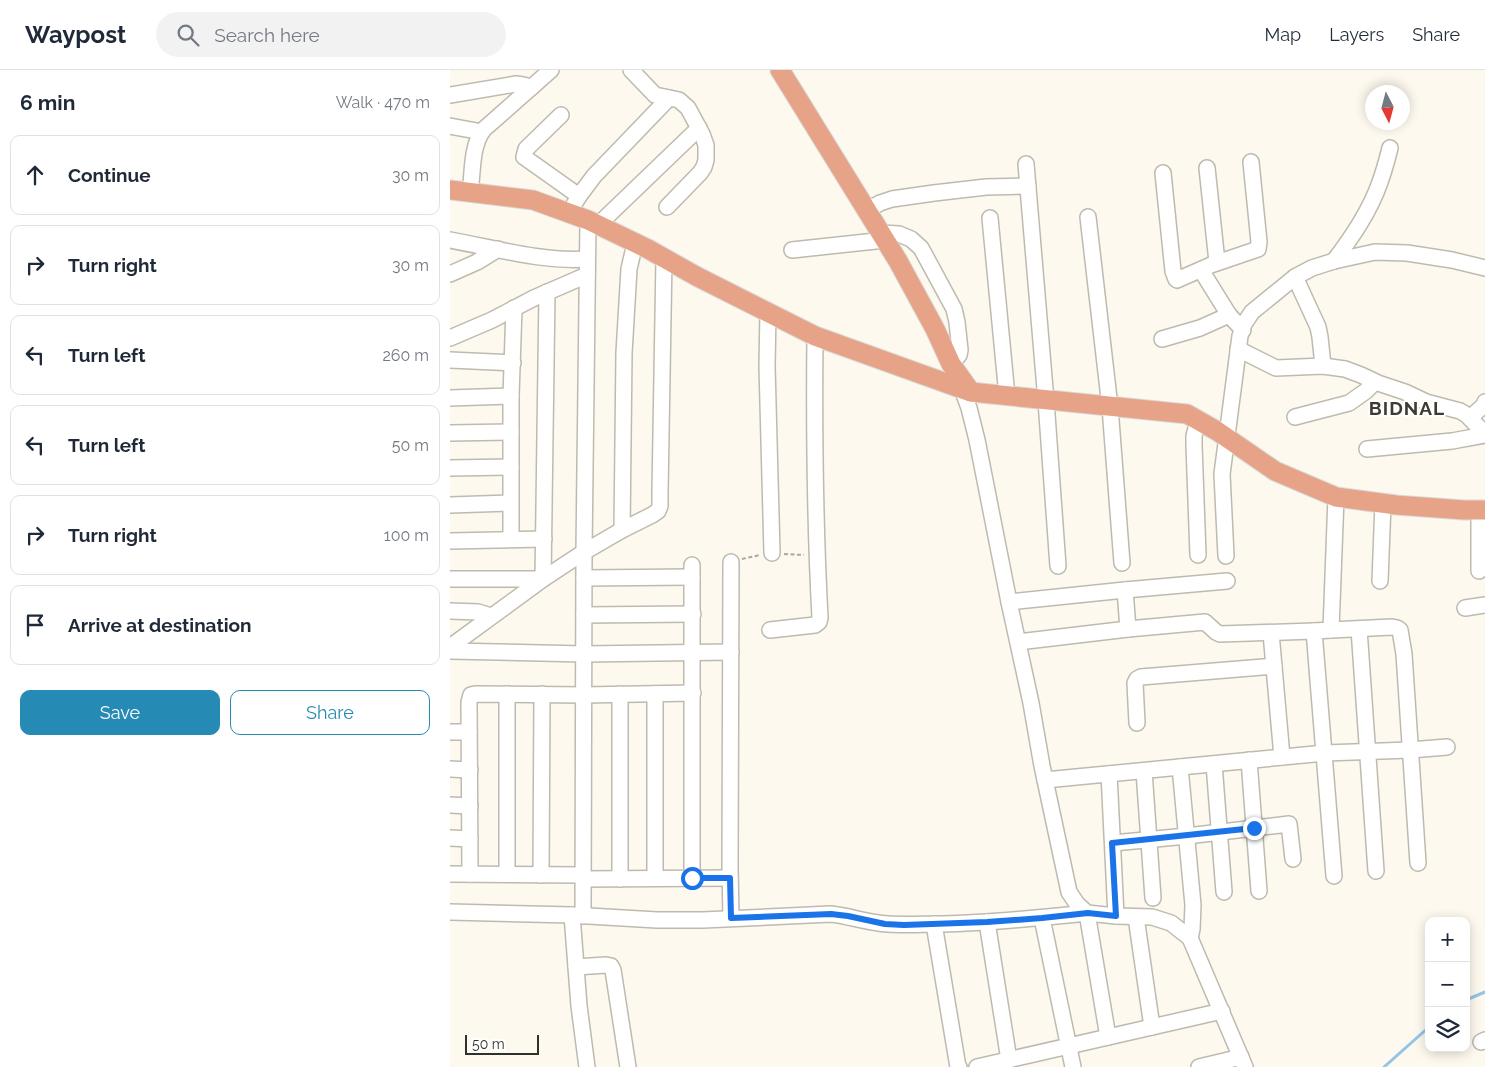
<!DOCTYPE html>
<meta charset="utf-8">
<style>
:root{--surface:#fff;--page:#f2f2f3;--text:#1f2937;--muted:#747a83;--line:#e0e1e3;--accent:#268bb4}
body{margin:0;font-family:Raleway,sans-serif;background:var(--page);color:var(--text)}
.controls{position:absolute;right:15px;bottom:15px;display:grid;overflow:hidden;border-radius:10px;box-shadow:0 2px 12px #0003}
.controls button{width:45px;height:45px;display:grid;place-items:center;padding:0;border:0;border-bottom:1px solid var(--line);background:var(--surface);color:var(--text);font:25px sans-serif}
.compass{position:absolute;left:915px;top:15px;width:45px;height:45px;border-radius:50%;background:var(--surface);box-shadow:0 2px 12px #0003;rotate:174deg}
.scale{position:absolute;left:15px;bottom:12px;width:74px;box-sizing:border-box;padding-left:5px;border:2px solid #32302d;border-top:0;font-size:14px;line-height:18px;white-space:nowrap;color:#32302d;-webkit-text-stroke:4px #fff;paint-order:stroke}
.stop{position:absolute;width:15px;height:15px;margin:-11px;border:4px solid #1a73e8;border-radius:50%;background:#fff}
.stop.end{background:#1a73e8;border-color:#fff;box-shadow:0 1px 5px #0008}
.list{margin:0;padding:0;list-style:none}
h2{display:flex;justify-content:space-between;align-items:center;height:65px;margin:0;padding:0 20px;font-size:21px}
h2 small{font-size:16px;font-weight:400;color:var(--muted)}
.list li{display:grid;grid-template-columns:32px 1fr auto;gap:15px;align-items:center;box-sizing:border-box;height:80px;margin:0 10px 10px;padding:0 10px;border:1px solid var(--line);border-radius:10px}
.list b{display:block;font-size:19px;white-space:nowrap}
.list em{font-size:16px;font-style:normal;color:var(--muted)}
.actions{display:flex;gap:10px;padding:15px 20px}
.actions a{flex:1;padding:11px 0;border:1px solid var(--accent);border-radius:10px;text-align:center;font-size:18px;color:var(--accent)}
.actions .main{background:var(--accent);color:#fff}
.icon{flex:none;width:28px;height:28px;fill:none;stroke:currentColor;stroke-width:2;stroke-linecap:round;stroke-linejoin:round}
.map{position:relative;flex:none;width:1035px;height:997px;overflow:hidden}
header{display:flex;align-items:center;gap:30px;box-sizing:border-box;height:70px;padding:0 25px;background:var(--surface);border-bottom:1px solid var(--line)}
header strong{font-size:24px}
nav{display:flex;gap:28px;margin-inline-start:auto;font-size:18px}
.search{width:350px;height:45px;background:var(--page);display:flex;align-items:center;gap:12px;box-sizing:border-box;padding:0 18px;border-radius:28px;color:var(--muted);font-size:19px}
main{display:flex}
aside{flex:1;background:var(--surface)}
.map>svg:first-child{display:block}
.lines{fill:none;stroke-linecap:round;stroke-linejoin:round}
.stream{stroke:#94c5e8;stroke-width:3}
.minor-casing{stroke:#bfbab0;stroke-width:18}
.major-casing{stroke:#dadad9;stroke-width:21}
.path{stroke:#aca8a0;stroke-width:2;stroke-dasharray:4 2.5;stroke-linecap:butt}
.minor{stroke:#fff;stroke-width:15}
.major{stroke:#e6a388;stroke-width:19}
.route{stroke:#1a73e8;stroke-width:6}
.labels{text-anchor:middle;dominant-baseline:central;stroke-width:4;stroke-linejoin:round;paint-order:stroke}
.district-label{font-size:19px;font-weight:bold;letter-spacing:1px;fill:#3f3b33;stroke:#fff}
</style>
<header>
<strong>Waypost</strong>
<div class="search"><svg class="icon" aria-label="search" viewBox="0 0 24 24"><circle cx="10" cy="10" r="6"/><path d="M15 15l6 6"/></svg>Search here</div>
<nav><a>Map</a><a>Layers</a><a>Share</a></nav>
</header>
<main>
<aside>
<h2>6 min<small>Walk · 470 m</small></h2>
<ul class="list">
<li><svg class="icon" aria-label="ahead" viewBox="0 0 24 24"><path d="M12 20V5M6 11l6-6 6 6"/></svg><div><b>Continue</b></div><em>30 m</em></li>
<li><svg class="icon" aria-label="right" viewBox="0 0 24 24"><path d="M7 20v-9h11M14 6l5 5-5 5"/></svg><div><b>Turn right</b></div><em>30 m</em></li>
<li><svg class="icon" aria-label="left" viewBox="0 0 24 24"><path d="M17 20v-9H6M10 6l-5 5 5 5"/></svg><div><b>Turn left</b></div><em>260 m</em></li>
<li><svg class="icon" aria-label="left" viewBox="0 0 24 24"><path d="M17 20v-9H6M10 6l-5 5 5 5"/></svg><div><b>Turn left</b></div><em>50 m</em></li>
<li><svg class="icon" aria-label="right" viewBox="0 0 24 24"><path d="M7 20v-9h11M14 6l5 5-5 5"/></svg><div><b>Turn right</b></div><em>100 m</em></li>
<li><svg class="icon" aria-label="arrive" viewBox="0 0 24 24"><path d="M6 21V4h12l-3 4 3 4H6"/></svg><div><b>Arrive at destination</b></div></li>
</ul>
<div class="actions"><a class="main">Save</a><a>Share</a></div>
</aside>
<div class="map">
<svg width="1035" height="997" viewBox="0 0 1035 997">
<rect width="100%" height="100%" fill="#fef9ee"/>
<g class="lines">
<g class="stream">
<path d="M1016 930 1035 922"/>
<path d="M934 997 979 957"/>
</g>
<defs>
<g id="minor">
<path d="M181 0 205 25 229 30 238 38 252 64 256 75V90L254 97 250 103 217 137"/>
<path d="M0 25 66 14 73 15 82 17"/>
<path d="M111 45 76 79 74 87 129 126"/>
<path d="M0 56 32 62"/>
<path d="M576 94 596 331 608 496"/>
<path d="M757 98 767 192"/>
<path d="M713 103 723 201 726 209 727 210 761 195 808 179 809 172 801 92"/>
<path d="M20 122C23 102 21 77 33 60L101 0"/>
<path d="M416 141 430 133 442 129 484 123 536 117 578 116"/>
<path d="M119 143 129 126 144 106 219 28"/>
<path d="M638 147 660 337 672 493"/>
<path d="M540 148 557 326"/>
<path d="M148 155 249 58"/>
<path d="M431 163 449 164 461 169 471 178 504 239 507 252 510 280 509 285 501 294"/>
<path d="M0 170C45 178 91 192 137 189"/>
<path d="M342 180 435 170"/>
<path d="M884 191C902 167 920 141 930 112 934 101 937 90 940 78"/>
<path d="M751 200 779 245 793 260"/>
<path d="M0 204 27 192 48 179"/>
<path d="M845 207 868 257 870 267 873 296"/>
<path d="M318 241 317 296 322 483"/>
<path d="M0 268 42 250 84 228 137 205"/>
<path d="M712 269 750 258 779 245"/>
<path d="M788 279 826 298 873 296 895 299 911 305 928 313 955 322 976 332 1010 341 1017 345 1035 364"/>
<path d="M0 290 63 293"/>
<path d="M512 319 519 338 527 370 559 532 581 633 592 696 619 822 627 834 637 843 666 846 702 847 721 853 740 868 795 997"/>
<path d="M0 328 61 326"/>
<path d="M845 347 899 333 916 321 925 312"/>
<path d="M1020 348 1034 335 1035 332"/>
<path d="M0 363 61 362"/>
<path d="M917 379 1002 371 1035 365"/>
<path d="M0 398 61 397"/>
<path d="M0 435 60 433"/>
<path d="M1029 440V501"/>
<path d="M172 460 174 283 179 199 185 173"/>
<path d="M61 469V326L64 238"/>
<path d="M0 471 94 469"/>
<path d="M748 485 744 375V366L748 350"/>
<path d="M776 486 772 404 790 266 794 254 802 242 845 207 862 198 884 191 925 182 957 183 1002 190 1035 198"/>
<path d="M281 492 280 797 281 848"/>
<path d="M134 508 242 507"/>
<path d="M0 509H93L134 482 172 460 202 445 208 441 210 436V422L214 188"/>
<path d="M930 511 933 433"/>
<path d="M675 520 678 559"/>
<path d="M559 532 675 520 777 511"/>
<path d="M1015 538 1035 535"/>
<path d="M0 541 28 542 41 546"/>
<path d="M134 545 243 544"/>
<path d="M909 559 926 801"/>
<path d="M320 560 365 555 369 552 370 548C365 454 364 360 365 266"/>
<path d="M881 560 942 557 947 558 950 560 954 584 968 793"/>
<path d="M821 563 832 687"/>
<path d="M568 572 678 559 755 552 766 562 770 564 864 561"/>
<path d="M0 577 93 509 97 222"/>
<path d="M0 581 134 584 281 582"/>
<path d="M170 624V809"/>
<path d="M205 624V808"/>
<path d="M687 653 685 613 687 609 691 607 824 596"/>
<path d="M0 662H19"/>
<path d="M799 690 809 821"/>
<path d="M764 694 774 822"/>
<path d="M730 697 743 835 742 859 740 868"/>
<path d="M0 699 20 700"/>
<path d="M694 701 703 828"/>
<path d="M659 704 666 846"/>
<path d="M595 710 875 683 960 680 997 677"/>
<path d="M0 735 20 736"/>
<path d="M0 768 20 769"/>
<path d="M663 773 737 766 839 754 843 789"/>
<path d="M0 804 133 805"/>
<path d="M20 804 19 632 21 625 25 624 134 625 243 623"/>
<path d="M57 804V624"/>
<path d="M91 805 92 624"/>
<path d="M884 806 864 561 881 560 886 427"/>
<path d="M133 809 280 808"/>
<path d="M242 809V495"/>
<path d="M0 842 122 845 207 850H253L381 844C400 846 418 853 438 854 456 855 474 854 492 854 540 853 589 848 637 843L658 967"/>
<path d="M122 845 129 936 137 997"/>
<path d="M133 846 134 482 138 150"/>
<path d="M686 847 702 957"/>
<path d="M592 848 623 997"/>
<path d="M537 852 559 990"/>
<path d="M484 854 508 997H509"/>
<path d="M126 897 156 895 161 896 163 900 178 997"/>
<path d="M1031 972 1035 970"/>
<path d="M527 997 772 941"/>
<path d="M749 997 791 987"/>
</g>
<g id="major">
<path d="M330 0 448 191 485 259 501 294 521 322"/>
<path d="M0 120 83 130 138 150 198 179 246 206 365 266 521 322 737 344 767 361 825 401 886 427 946 435 1014 440H1035"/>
</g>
</defs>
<use href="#minor" class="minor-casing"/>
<use href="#major" class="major-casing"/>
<g class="path">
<path d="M334 484 354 485"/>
<path d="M292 489 310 485"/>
</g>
<use href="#minor" class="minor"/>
<use href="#major" class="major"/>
</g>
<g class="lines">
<path class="route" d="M242 808H280L281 848 381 844 398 846 435 854 454 855 537 852 592 848 638 843 666 846 662 773 804 758"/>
</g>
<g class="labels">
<g class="district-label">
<text x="957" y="338">BIDNAL</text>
</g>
</g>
</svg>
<div class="controls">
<button>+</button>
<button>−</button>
<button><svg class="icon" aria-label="layers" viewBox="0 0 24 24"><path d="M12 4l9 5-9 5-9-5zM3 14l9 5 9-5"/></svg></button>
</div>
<svg class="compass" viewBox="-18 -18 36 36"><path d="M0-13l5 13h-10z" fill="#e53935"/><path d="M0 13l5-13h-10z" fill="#747a83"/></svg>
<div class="scale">50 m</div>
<div class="stop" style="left:242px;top:808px"></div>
<div class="stop end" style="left:804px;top:758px"></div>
</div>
</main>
